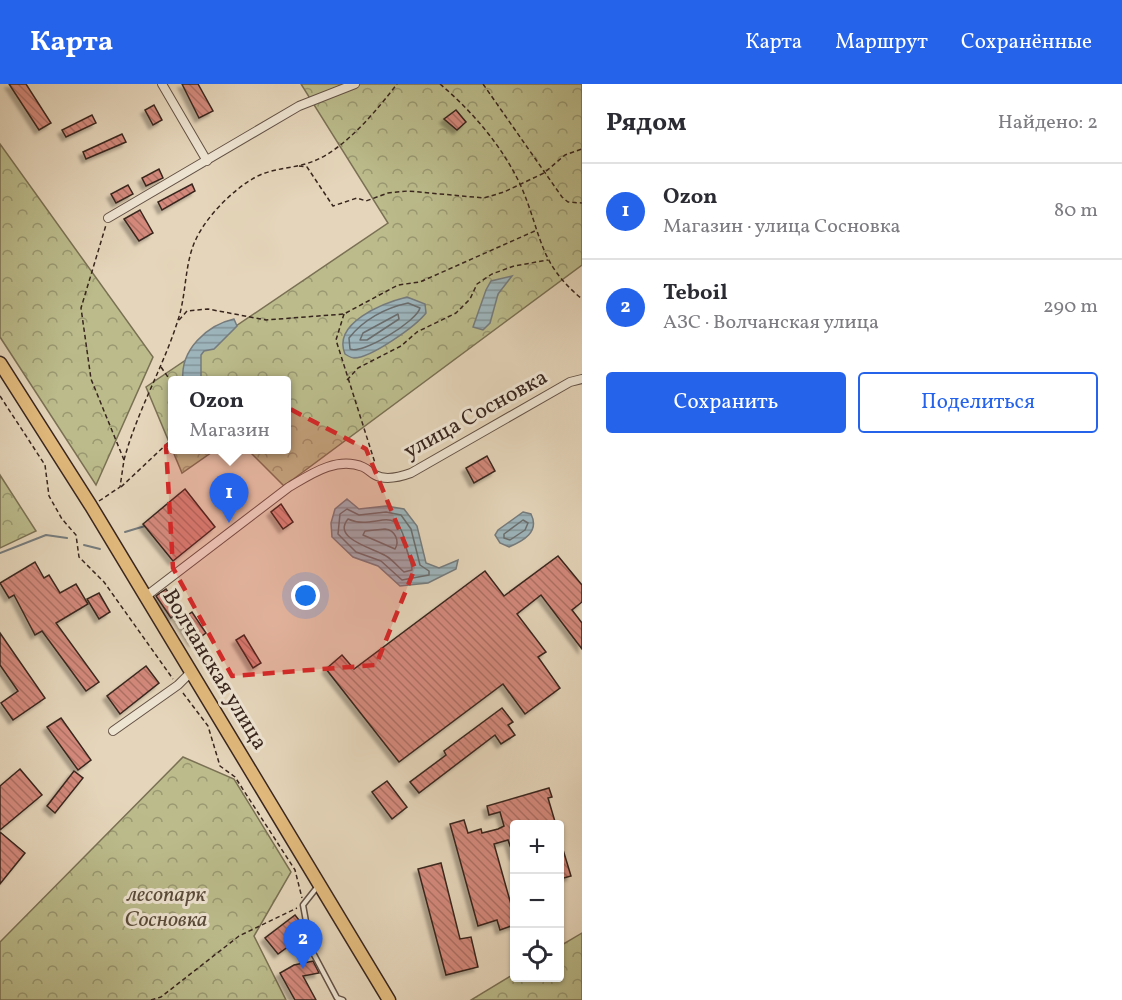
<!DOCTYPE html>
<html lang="ru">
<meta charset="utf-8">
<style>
:root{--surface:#fff;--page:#f2f2f3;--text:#2b2b33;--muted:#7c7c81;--line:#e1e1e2;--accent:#2563eb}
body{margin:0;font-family:Vollkorn,serif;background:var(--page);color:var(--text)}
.controls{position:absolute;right:18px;bottom:18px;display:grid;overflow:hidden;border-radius:6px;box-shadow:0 2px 4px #0004}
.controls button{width:54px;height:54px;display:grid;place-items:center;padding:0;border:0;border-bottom:2px solid var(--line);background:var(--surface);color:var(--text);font:30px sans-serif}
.you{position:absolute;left:306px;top:512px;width:21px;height:21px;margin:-15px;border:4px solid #fff;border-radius:50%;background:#1a73e8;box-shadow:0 0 0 9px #1a73e833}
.badge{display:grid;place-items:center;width:39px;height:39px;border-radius:50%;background:var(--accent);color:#fff;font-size:20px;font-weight:700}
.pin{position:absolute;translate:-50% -50px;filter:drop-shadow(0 2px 3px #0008)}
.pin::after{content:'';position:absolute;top:32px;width:21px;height:18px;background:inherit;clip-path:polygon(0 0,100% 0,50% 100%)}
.popup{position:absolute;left:168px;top:292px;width:123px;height:78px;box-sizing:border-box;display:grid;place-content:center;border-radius:6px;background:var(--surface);filter:drop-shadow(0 2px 4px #0005);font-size:20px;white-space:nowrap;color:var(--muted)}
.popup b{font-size:22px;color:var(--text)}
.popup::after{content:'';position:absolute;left:50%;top:100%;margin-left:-12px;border:12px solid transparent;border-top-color:var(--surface)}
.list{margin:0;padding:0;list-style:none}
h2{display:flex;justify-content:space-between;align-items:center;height:78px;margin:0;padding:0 24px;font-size:26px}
h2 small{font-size:20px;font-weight:400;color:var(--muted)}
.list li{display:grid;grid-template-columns:39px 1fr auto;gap:18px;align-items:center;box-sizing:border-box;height:96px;padding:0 24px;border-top:2px solid var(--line)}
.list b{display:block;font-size:22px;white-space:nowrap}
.list p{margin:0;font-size:20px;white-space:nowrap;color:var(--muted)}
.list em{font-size:20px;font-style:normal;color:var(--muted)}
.actions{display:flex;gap:12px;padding:18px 24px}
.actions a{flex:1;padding:14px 0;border:2px solid var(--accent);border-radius:6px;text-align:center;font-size:21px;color:var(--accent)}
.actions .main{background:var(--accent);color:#fff}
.icon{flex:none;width:33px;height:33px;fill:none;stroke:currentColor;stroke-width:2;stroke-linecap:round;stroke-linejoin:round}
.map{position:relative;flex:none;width:582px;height:916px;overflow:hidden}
header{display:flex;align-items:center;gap:36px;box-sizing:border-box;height:84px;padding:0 30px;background:var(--accent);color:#fff}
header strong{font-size:28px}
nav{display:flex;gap:33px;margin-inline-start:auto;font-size:21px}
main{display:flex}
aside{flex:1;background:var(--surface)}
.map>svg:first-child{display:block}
.forest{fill:url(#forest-crowns);stroke:#7a7054;stroke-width:1.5}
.water{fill:url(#water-rules);stroke:#757b7d;stroke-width:1.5}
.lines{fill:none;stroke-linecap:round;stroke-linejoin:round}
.shore{stroke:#6a6d6d;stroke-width:1.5}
.stream{stroke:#757b7d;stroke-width:2}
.building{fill:url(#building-back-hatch);stroke:#38251e;stroke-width:1.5;filter:url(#shadow)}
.lane-casing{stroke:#635145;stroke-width:7}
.street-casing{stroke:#635145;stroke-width:10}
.primary-casing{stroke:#38251e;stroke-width:15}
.path{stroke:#38251e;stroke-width:1.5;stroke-dasharray:4.5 3;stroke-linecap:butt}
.lane{stroke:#eee4d2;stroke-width:4}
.street{stroke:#eee4d2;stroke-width:8}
.primary{stroke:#e2ba7d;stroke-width:12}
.marked{fill:#d62828;fill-opacity:0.2;stroke:#d62828;stroke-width:4.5;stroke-dasharray:12 8;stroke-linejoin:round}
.labels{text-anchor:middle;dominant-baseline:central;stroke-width:6;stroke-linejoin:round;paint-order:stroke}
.street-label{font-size:22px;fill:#38251e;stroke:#eee4d2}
.park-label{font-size:22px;font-style:italic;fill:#594a39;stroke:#eee4d2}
</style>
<header>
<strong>Карта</strong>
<nav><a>Карта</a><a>Маршрут</a><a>Сохранённые</a></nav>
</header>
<main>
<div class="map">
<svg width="582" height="916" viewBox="0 0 582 916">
<defs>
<pattern id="forest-crowns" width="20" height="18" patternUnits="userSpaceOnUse" patternTransform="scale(1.5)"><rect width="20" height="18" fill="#bbbb8b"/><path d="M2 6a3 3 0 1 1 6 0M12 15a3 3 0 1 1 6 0" fill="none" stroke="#999871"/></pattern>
<pattern id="water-rules" width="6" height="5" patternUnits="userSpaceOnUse" patternTransform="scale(1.5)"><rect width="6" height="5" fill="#9db5bc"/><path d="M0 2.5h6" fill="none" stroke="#819398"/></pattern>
<pattern id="building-back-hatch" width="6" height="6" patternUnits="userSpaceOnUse" patternTransform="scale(1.5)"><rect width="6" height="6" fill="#d4897b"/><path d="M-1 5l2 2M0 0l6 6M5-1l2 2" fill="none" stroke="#ad7064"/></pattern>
<filter id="shadow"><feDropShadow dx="-4" dy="4" stdDeviation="1.5" flood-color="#0004"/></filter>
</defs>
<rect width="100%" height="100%" fill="#e5d5ba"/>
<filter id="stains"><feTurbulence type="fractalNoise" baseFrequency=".00333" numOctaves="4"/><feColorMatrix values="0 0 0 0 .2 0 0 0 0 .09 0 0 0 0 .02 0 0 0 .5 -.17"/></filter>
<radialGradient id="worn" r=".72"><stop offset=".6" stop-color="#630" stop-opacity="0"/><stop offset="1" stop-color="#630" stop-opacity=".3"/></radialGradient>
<g class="forest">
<path d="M301 0H582V181L284 402 248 366H286V296H172V366H215L182 389 146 303 388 139Z"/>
<path d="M0 60 153 273 96 401 0 253Z"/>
<path d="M0 391 36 447 0 464Z"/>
<path d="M183 673 234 695 291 788 254 852 286 916H0V858Z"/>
<path d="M582 849V916H471L514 890V894H560V862Z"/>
</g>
<g class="water">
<path d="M512 192 498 210 490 239 483 246 473 243 486 206 491 197Z"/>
<path d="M407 213 425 220 426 229C416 242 371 274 354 274 351 274 348 272 345 270 332 239 383 219 407 213Z"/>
<path d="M234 235 237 242 214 265 204 267 201 271V296H183C180 266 207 241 234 235Z"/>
<path d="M347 415 359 425 386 422 404 425 417 442 426 479 439 484 458 476 456 485 428 499 400 502 378 482 353 473 332 453 331 439 335 425Z"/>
<path d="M523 428 531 430C540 448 523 457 509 463L500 459 495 451 498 446Z"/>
</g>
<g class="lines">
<g class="shore">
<path d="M408 219 420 224C417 237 362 271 350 265L349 254C363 236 385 224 408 219Z"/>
<path d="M398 230 399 235 367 256H360L363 249Z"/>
<path d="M347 425 359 431 386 428 401 431 411 445 420 481 429 487V491L402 496 381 477 356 468 338 450 340 430Z"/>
<path d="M348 435C376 448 398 415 406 463 408 471 412 479 412 486L404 488C398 483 393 476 386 472 376 465 331 455 348 435Z"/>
<path d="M523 436 528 439 525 446 510 456 504 454V450Z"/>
<path d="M385 445C395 446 400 457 395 465L363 451 365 447Z"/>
</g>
<g class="stream">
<path d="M125 448 145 442"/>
<path d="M84 461 100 465"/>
<path d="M0 469 46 451 67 454"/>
</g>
</g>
<g class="building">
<path d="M9 0H26L51 39 39 46Z"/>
<path d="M182 0H198L213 27 199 34Z"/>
<path d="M154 21 162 36 153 41 145 26Z"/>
<path d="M456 26 466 38 457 46 444 35Z"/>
<path d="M92 31 96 39 66 53 62 46Z"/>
<path d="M122 50 126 58 86 75 83 68Z"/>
<path d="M159 85 163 94 146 102 142 94Z"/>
<path d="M192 100 195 107 162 126 158 118Z"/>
<path d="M128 101 133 110 116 119 111 110Z"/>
<path d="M140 126 153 149 139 157 124 135Z"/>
<path d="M487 372 495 387 474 399 466 384Z"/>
<path d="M185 405 215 443 173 477 143 440Z"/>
<path d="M281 420 293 438 283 445 271 428Z"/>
<path d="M558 472 582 501V518L572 526 582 539V565L541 511 517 530 546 568 538 573 560 604 525 630 503 600 399 678 326 585 342 571 354 585 485 487 504 512Z"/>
<path d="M35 478 44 494 49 491 60 509 76 500 88 520 56 539 99 598 86 607 42 547 35 551 14 511 9 514 0 499Z"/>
<path d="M166 505 185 533 192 528 206 549 193 558 175 531 171 534 156 512Z"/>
<path d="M99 509 110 528 99 535 87 515Z"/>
<path d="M0 549 45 614 13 636 1 619 18 607 0 581Z"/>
<path d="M244 551 261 579 253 584 236 556Z"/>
<path d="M146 582 159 599 120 630 107 612Z"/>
<path d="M502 624 513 638 508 641 515 651 501 660 495 651 419 709 410 698 446 671 444 667Z"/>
<path d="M61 634 91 676 78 686 47 643Z"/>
<path d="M20 685 42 711 0 746V702Z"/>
<path d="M74 687 83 694 55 729 47 722Z"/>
<path d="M387 697 407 723 392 735 372 708Z"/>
<path d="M549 704 552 713 548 714 556 741H514V773L508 756 494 760 514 831V841L500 846 497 836 478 842 450 740 464 736 468 749 481 745 482 749 498 745 504 742 500 728 489 731 487 722Z"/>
<path d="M0 748 25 769 0 800Z"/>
<path d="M561 759 571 792 560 795V760Z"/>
<path d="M441 779 460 855 471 853 478 883 446 891 418 785Z"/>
<path d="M295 831 302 840 299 844 304 851 278 870 265 854Z"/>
<path d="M313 877 319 889 303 892 316 916H295L280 889 294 881Z"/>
</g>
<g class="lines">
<defs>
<path id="lane" d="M318 802 303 821 311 865 337 914 343 916"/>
<g id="street">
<path d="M162 0 207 77"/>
<path d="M108 134 299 22 355 0"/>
<path d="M145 513 289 403C311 390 337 372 363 383 368 385 371 389 375 391 386 397 400 393 411 389L570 298 582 295"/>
<path d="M113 647 178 601 191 588"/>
</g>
<path id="primary" d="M0 279 91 422 389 916"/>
</defs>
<use href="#lane" class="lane-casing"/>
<use href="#street" class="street-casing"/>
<use href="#primary" class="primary-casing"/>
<g class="path">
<path d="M440 0C472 27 502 62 520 100 542 149 537 178 582 215"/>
<path d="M483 0 562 113 568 118 582 119"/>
<path d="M299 82 307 83 333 122 357 114 366 117 388 109 408 107 484 114 504 108 544 89 565 71 582 65"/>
<path d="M344 230 336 256 375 379"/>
<path d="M179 236 187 227 208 225 266 236 344 230 398 201 420 198 537 146"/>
<path d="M161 283 172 299"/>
<path d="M347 296 358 284 401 262 417 248 456 229 470 215 477 200 492 190 514 182 548 176"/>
<path d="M0 312 45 381 49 412 62 435 76 451 79 473 104 498 173 595"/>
<path d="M124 376C137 327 163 284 178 236 187 209 184 178 197 153 208 131 233 106 254 94 273 83 295 85 314 77 346 64 377 26 397 0"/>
<path d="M121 403 172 355"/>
<path d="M99 417 120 403 124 376 91 295 81 224 106 141"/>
<path d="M183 609 208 642 220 682 235 693 295 786 302 814"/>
<path d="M151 916 161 913 239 852 297 824"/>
</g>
<use href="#lane" class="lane"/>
<use href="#street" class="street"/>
<use href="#primary" class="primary"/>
</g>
<path class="marked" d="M273 316 366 365 415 484 376 581 232 592 173 484 166 362Z"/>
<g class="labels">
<g class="street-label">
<text transform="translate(476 331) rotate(-29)">улица Сосновка</text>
<text transform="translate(214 586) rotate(59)">Волчанская улица</text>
</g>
<g class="park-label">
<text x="166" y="811">лесопарк<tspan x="166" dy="25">Сосновка</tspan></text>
</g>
</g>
<rect width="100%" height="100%" filter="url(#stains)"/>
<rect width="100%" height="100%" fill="url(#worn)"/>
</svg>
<div class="controls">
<button>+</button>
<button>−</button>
<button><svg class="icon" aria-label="locate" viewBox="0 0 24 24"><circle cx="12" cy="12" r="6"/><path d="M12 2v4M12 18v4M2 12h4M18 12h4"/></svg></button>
</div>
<div class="you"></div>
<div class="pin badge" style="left:229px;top:439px">1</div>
<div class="popup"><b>Ozon</b>Магазин</div>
<div class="pin badge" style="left:303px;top:885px">2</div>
</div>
<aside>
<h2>Рядом<small>Найдено: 2</small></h2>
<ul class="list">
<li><span class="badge">1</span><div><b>Ozon</b><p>Магазин · улица Сосновка</p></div><em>80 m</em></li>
<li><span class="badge">2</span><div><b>Teboil</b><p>АЗС · Волчанская улица</p></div><em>290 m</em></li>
</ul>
<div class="actions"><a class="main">Сохранить</a><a>Поделиться</a></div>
</aside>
</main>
